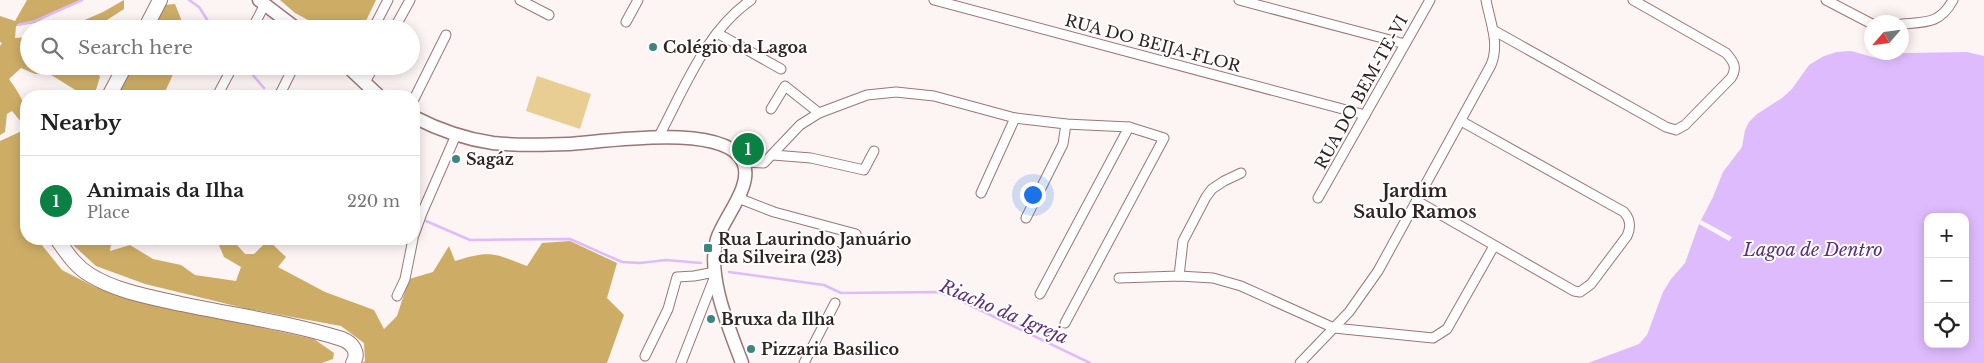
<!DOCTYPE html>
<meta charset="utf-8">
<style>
:root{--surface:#fff;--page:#f6f6f6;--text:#222;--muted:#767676;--line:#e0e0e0;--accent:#0b8043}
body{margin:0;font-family:"Libre Baskerville",serif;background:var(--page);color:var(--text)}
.controls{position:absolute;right:15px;bottom:15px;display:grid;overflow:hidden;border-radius:10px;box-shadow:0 2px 12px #0003}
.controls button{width:45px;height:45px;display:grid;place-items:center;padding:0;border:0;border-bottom:1px solid var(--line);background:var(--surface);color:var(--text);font:25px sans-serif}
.compass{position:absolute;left:1864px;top:15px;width:45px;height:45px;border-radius:50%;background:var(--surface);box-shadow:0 2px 12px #0003;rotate:242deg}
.you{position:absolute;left:1032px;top:194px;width:18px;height:18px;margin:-12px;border:4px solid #fff;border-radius:50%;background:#1a73e8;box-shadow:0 0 0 8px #1a73e833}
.badge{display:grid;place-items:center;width:32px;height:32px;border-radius:50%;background:var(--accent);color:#fff;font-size:16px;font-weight:700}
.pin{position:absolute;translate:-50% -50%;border:2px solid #fff;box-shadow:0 1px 5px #0006}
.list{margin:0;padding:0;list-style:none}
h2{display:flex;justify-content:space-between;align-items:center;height:65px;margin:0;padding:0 20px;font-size:21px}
h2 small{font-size:16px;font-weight:400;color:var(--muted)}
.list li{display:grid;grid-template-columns:32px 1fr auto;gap:15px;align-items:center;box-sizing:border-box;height:90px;padding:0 20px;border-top:1px solid var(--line)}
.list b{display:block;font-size:19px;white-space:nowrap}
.list p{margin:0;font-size:16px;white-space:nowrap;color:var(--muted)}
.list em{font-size:16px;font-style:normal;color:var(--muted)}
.icon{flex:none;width:28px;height:28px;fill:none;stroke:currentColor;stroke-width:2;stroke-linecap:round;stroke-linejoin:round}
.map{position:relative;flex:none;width:1984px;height:363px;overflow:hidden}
.search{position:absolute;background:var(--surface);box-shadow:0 2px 12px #0003;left:20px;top:20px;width:400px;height:55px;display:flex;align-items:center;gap:12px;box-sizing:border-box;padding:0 18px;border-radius:28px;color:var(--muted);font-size:19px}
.panel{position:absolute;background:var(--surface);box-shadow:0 2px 12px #0003;left:20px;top:90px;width:400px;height:155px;border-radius:20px}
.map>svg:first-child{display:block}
.green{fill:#e9ce94}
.forest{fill:#cdad66}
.water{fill:#debbfd;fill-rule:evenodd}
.pier{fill:#fdf4f4}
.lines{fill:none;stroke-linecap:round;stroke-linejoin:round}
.stream{stroke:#debbfd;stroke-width:2.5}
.street-casing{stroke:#9b7677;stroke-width:11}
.secondary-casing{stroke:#9b7677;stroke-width:15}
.primary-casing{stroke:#9b7677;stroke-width:16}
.street{stroke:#fff;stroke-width:9}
.secondary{stroke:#fff;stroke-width:12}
.primary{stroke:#fff;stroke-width:14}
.poi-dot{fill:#3e8580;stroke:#fff;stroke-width:2}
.labels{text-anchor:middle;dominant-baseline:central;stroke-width:4;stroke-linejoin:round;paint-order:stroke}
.street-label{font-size:16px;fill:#322323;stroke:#fff}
.poi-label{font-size:16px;font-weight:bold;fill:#322323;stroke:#fff;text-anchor:start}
.neighbourhood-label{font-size:18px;font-weight:bold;fill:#322323;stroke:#fff}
.water-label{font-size:18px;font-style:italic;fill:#5b2f7b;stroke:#fff}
</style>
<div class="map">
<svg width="1984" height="363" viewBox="0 0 1984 363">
<rect width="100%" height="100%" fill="#fdf4f4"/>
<path class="green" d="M537 76 591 94 580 129 526 111Z"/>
<g class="forest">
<path d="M27 0H80L35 23 16 26 15 38 29 37V66H95L100 77 94 96H74L77 91 48 73 35 74 21 68 9 79C18 92 26 102 26 119L22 123 12 111 7 114 5 132 0 135V46L2 43 0 42V16L15 21Z"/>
<path d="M124 0V9L99 25 98 29H64L103 12Z"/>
<path d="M280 0H376L362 29H325L295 13Z"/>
<path d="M175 4 185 29H151L164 5Z"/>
<path d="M131 66H177L163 96H115Z"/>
<path d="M24 130H26V239H37L62 270 95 287 134 299 314 339 334 353 333 359 322 363H0V141Z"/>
<path d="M68 239H112L110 251 130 245 153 259 181 265 195 275 236 281 241 267 224 257 218 243 232 239 245 254H254L268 240 286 257 278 267 325 292 374 310 384 329 397 316 409 279 433 272 449 246 455 261C490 250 494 253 527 266L542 243 570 241 617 263 607 298 624 315 607 363H362L365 361 364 343 341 326 248 309 145 284 96 266 72 244Z"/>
</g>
<path class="water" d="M1851 51 1880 59 1898 53H1907L1967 52 1984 56V363H1588L1639 344 1647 335 1663 292 1671 279 1685 263 1699 224 1713 197 1723 172 1742 147 1745 130 1749 122 1757 114 1782 98 1792 89 1809 65 1824 56 1837 52ZM1928 217H1965V344H1928Z"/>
<path class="pier" d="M1701 220 1732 237 1729 241 1699 224Z"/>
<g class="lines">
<g class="stream">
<path d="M189 0 199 7 213 29"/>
<path d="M18 25 35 21 82 0"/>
<path d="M245 66 264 88"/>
<path d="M426 221 470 240 570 239 622 262 640 263 666 260 701 263"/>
<path d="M729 272 824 285 841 293 938 292 953 297 1090 363"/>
</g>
<defs>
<g id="street">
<path d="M520 0 549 15"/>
<path d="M934 0 1365 115"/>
<path d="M1239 0 1405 44"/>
<path d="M1826 0 1872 24"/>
<path d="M626 22 638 0"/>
<path d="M1902 24C1926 22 1940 24 1953 0"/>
<path d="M252 29 265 4"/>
<path d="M373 29 388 0"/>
<path d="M394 29 410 0"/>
<path d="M1493 30 1666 127 1676 130 1685 125 1731 78C1738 67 1733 61 1726 53L1633 0"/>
<path d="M717 33 781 69"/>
<path d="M364 84 374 66"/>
<path d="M217 96 233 66"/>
<path d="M279 96 294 66"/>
<path d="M414 99 446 35"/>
<path d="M771 109 785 86 819 113"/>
<path d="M659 136C684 89 706 31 751 0"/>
<path d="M773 155 811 158 864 170 874 151"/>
<path d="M744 162 764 163 800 125 819 113 867 95 896 92 934 96 1015 118 1066 124 1129 127 1164 138 1065 323"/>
<path d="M981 193 1015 118"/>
<path d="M738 198 774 212 856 234"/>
<path d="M1318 198 1430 0"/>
<path d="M1417 201 1574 291 1580 292 1591 284 1627 236C1631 227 1631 220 1624 212L1461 121"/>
<path d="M1026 218 1063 144 1066 124"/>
<path d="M414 235 422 213 456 135"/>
<path d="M1179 276 1183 241 1206 197 1212 189 1224 181 1241 173"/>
<path d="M1119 278 1179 276 1213 278 1241 286 1334 328 1433 338 1447 329 1494 246"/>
<path d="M1040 294 1129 127"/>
<path d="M397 296 405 279 413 239"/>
<path d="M645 356 668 309 677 277 694 276 715 272"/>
<path d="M681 363 715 276"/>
<path d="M804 363 835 303"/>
<path d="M1300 363 1349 312 1378 271 1491 65C1500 43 1490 22 1486 0"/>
</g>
<g id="secondary">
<path d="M259 0 297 29"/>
<path d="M347 66 379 96"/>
<path d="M414 117C439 130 465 139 493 143 518 146 544 145 569 144 604 142 725 122 743 162 754 185 724 217 717 239 706 275 729 328 742 363"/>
</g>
<g id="primary">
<path d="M145 29 160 0"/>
<path d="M109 96 125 66"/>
<path d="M57 239C67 253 75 266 90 275 118 292 151 297 181 304 234 315 291 323 342 339 352 343 360 352 353 363"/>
</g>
</defs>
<use href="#street" class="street-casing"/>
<use href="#secondary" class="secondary-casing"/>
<use href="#primary" class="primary-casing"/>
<use href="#street" class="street"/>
<use href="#secondary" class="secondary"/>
<use href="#primary" class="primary"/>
</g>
<g class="poi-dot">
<circle cx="653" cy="47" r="5"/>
<circle cx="456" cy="159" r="5"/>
<rect x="703" y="243" width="10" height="10" rx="2.5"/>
<circle cx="711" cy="319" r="5"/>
<circle cx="751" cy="349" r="5"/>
</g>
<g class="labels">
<g class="street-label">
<text transform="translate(1153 43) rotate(15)">RUA DO BEIJA-FLOR</text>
<text transform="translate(1361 92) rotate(-61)">RUA DO BEM-TE-VI</text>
</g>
<g class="poi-label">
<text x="663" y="47">Colégio da Lagoa</text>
<text x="466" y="159">Sagáz</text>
<text x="718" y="239">Rua Laurindo Januário<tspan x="718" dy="18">da Silveira (23)</tspan></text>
<text x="721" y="319">Bruxa da Ilha</text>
<text x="761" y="349">Pizzaria Basilico</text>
</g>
<g class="neighbourhood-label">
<text x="1415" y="191">Jardim<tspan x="1415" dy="21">Saulo Ramos</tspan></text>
</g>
<g class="water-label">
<text x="1813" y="250">Lagoa de Dentro</text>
<text transform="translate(1004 312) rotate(23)">Riacho da Igreja</text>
</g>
</g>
</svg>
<div class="controls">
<button>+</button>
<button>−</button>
<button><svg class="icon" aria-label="locate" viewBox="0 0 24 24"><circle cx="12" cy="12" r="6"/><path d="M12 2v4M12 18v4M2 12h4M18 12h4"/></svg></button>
</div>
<svg class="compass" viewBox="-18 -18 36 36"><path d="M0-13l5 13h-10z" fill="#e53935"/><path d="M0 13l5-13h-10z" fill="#767676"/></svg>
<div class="you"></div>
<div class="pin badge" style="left:748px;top:149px">1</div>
<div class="search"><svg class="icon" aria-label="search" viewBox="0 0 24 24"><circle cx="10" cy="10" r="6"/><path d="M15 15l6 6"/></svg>Search here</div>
<section class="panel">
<h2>Nearby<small></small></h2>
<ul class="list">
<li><span class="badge">1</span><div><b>Animais da Ilha</b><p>Place</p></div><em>220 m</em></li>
</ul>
</section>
</div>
